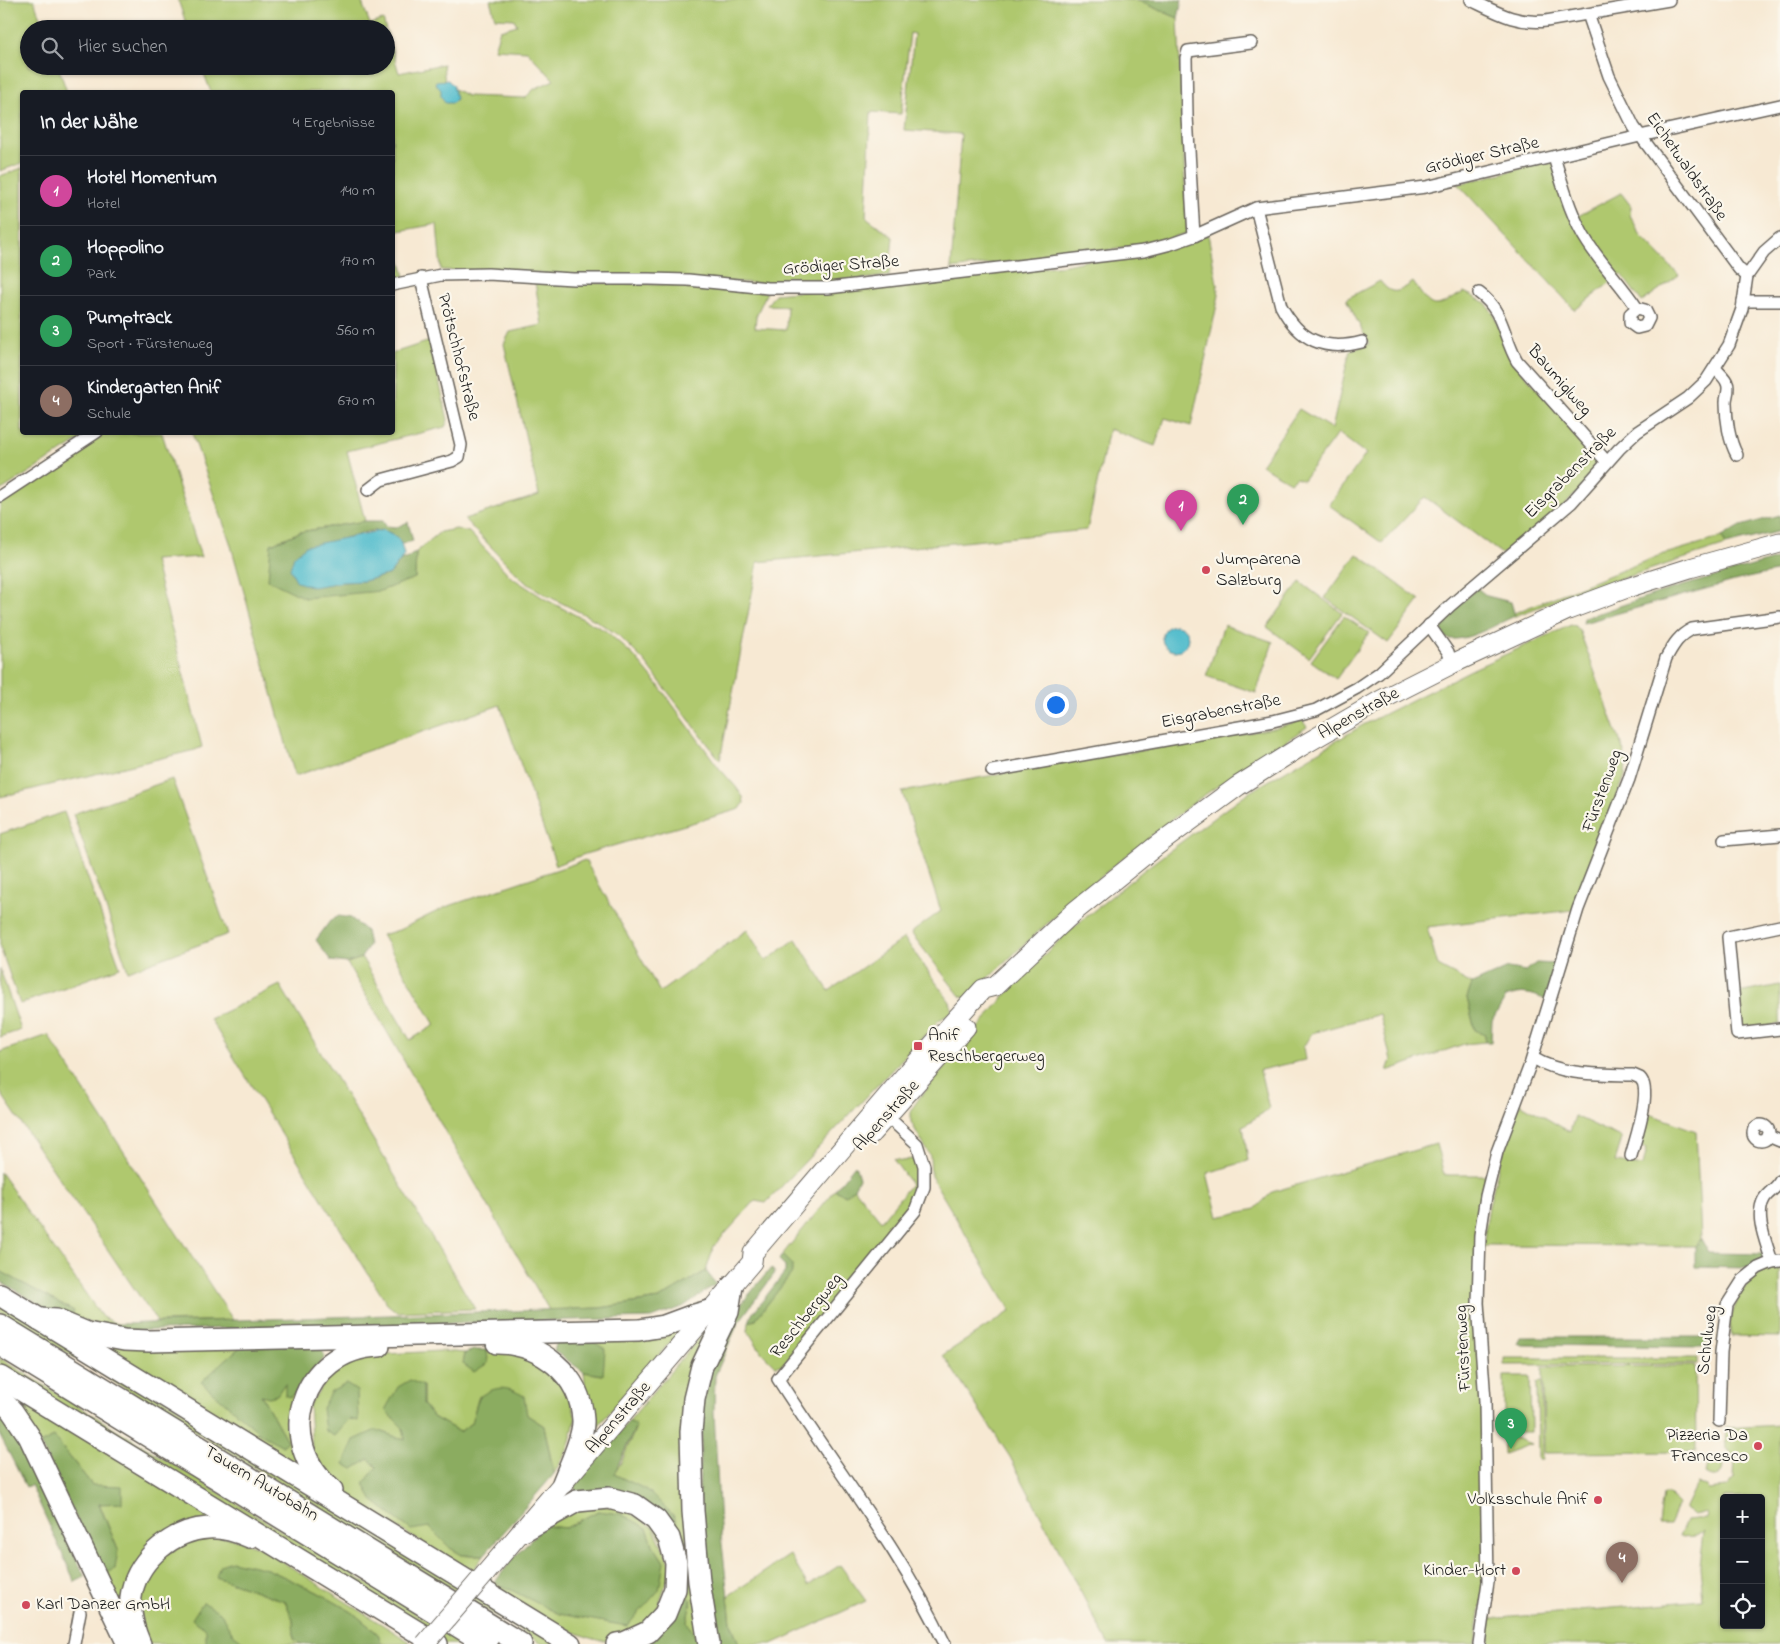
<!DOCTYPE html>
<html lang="de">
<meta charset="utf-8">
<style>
:root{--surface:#171b24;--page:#242831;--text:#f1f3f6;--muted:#9ea1a6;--line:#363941;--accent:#d1495b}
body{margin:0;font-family:"Indie Flower",sans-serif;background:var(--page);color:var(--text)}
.controls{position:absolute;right:15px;bottom:15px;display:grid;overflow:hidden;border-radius:5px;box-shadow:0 1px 4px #0004}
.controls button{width:45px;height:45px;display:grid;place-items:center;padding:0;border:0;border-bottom:1px solid var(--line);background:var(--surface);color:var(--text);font:25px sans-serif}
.you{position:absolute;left:1055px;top:704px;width:18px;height:18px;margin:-12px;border:4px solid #fff;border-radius:50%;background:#1a73e8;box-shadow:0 0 0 8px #1a73e833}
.badge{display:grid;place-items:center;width:32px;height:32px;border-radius:50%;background:var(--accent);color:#fff;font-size:16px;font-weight:700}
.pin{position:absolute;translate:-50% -41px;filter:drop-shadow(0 1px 2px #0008)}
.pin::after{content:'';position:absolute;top:26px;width:18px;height:15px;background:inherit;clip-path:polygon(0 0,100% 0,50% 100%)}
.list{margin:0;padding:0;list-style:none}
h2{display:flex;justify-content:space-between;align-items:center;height:65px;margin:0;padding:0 20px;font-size:21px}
h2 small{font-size:16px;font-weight:400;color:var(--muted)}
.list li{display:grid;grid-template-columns:32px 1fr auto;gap:15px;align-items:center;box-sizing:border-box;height:70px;padding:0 20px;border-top:1px solid var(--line)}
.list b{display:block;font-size:19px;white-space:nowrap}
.list p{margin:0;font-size:16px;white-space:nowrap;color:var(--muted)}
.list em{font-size:16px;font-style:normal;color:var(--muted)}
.icon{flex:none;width:28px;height:28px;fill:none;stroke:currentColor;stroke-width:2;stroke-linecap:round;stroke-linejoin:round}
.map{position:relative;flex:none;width:1780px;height:1644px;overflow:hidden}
.search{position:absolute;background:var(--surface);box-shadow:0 1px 4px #0004;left:20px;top:20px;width:375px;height:55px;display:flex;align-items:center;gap:12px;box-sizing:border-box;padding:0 18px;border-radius:28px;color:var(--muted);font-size:19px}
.panel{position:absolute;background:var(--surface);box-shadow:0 1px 4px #0004;left:20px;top:90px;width:375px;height:345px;border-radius:5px}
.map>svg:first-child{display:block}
.green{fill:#afc86e;stroke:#667245;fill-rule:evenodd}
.forest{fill:#8bac61;stroke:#54643e}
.water{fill:#51bccc;stroke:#366c74}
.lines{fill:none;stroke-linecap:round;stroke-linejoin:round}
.minor-casing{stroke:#69645c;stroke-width:14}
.primary-casing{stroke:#69645c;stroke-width:21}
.motorway-casing{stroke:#69645c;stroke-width:24}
.minor{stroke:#fff;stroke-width:11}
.primary{stroke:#fff;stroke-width:19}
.motorway{stroke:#fff;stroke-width:21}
.primary-bridge-casing{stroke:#69645c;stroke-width:21;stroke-linecap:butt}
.primary-bridge{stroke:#fff;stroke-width:19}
.poi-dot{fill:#d1495b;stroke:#fbf7ec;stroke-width:2}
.labels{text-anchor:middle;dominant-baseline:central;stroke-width:4.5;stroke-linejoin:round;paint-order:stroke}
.street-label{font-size:18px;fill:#1c1c1c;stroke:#fbf7ec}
.poi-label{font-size:18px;fill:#1c1c1c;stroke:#fbf7ec;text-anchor:start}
</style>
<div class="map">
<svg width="1780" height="1644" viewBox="0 0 1780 1644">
<rect width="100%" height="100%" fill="#fbf7ec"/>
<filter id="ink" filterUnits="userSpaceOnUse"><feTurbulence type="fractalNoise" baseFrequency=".02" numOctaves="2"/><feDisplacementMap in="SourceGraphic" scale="10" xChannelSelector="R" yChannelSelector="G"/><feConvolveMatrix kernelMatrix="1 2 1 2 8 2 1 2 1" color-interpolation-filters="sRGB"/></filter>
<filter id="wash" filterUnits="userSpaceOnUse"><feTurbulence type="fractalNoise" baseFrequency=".0096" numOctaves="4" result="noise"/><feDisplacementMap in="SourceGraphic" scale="20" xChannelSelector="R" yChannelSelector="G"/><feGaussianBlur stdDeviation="1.12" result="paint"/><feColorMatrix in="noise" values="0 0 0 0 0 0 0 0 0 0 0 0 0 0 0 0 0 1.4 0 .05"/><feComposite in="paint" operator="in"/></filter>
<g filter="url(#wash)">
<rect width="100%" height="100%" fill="#f7e9d3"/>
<g class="green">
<path d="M0 0H34L44 29H29V66H58L67 92H22V163L0 171Z"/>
<path d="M178 0H361L370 24 383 20 386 29H188Z"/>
<path d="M490 0H1136L1178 18 1187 233 1142 246 951 269 961 134 904 130 914 34 910 33 901 114 871 112 866 217 893 237 889 276 830 283 778 284 591 275 441 270 437 224 393 232 392 92H211L201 66H386V30L399 73 443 64 445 84 467 96 525 98 534 89 554 80 527 51 494 49 500 30 517 25 514 19 495 18Z"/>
<path d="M1551 161 1578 216 1621 193 1631 206 1630 215 1641 236 1679 275 1642 302 1621 274 1575 310 1458 184Z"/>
<path d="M22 168V432L91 433 0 491V176Z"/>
<path d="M392 234 405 276 393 280H392Z"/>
<path d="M1208 234 1219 295 1191 426 1165 418 1155 446 1109 429 1087 530 758 562 720 760 645 662 618 635 595 620 544 594 524 581 464 519 539 495 504 344 510 332 542 325 535 282 696 285 767 292 756 316 755 328 786 330 787 306 767 305 775 294 1066 265Z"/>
<path d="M1380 281C1392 297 1399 292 1413 282 1434 313 1432 309 1464 292L1486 303 1494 315 1510 358 1596 455 1598 463C1579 499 1543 523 1512 548L1502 554 1425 497 1382 543 1329 505 1366 454 1338 433 1303 480 1296 477 1290 482 1261 465 1299 409 1332 429 1350 350 1369 344 1346 299Z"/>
<path d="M430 341 448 420 445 427 347 451 365 521 300 532 271 544 415 578 416 552 440 532 456 529 469 532 511 577 545 599 606 631 634 656 659 686 719 768 736 787 743 797 744 803 740 809 585 854 556 865 500 705 295 776 230 542 192 433 392 432 393 353Z"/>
<path d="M103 433H162L201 557 154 560 202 747 195 750 0 797V502Z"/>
<path d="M1722 537 1726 545 1565 597 1515 616 1514 613 1658 556Z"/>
<path d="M1357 554 1420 600 1388 643 1325 598Z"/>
<path d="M1300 582 1342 613 1309 658 1267 627Z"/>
<path d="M1344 616 1369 633 1336 679 1311 661Z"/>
<path d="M1224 625 1273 642 1256 693 1206 676Z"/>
<path d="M1571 625 1576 626 1580 632 1624 752 1626 762 1625 776 1573 910 1427 927 1438 966 1472 984 1467 998 1475 1030 1485 1035V1042L1464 1044 1387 1071 1391 1060 1380 1014 1312 1033 1303 1047 1305 1060 1260 1070 1269 1109 1243 1126 1248 1161 1207 1173 1218 1217 1255 1209 1272 1192 1436 1144 1444 1175H1489L1481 1208 1484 1589 1475 1644H1108L1010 1457 943 1355 1011 1311 931 1176 930 1156 911 1122V1110L920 1097 1018 980 1070 930 1145 869 1243 796 1363 725 1471 670Z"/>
<path d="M1302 720 1307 727C1270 752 1232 775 1196 801 1115 862 1039 928 967 999L960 996 911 933 941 911 902 792 1059 763 1216 739 1278 727Z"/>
<path d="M172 779 228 934 128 971 73 814Z"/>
<path d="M64 812 120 967 20 1004 0 947V834Z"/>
<path d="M585 860 660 992 747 930 766 961 796 939 829 991 904 938 950 1002 953 1012 939 1020 766 1203 755 1201 714 1246 706 1271 659 1299 600 1308 549 1310 347 963 362 958 410 1040 435 1025 382 935 399 930 446 907Z"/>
<path d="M0 969 21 1030 0 1037Z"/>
<path d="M280 985 475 1309 397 1312 387 1304 210 1019Z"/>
<path d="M1780 985V1024C1770 1025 1743 1034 1740 1021 1738 1013 1738 1002 1738 993Z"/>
<path d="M48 1035 233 1320 157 1322 0 1092V1052Z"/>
<path d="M1520 1103 1570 1132 1575 1116 1622 1138 1615 1162 1643 1166 1647 1148 1639 1146 1647 1113 1696 1131 1701 1239 1695 1246 1483 1245 1489 1206 1501 1157Z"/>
<path d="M893 1159 903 1161 911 1159 915 1161C921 1186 915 1199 903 1221L794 1352 782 1365 775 1366 762 1353 748 1331 749 1322 755 1320 792 1265 782 1255 835 1190 846 1195 854 1188 881 1221 911 1184Z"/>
<path d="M0 1172 102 1317 117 1324V1331L51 1311H74L0 1271Z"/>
<path d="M1780 1265V1337L1732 1336C1728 1326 1730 1318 1734 1309 1741 1288 1756 1269 1780 1265Z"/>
<path d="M0 1299 563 1644H542L0 1312Z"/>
<path d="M715 1319 691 1390 703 1644H695L696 1640 687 1622 691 1599 681 1593 684 1575 626 1481 614 1474 622 1461 636 1427 629 1421Z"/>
<path d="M684 1326 585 1441 588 1414 584 1372 602 1375 592 1341Z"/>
<path d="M102 1345 241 1346 202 1382 287 1441 261 1395 286 1382 303 1386 302 1472 101 1348Z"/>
<path d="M487 1350 514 1352 533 1358 565 1381 576 1418 568 1449 554 1474 544 1426 527 1415 479 1396 471 1423 460 1432 433 1417 423 1404V1386L403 1428 405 1440 376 1430 369 1459 450 1548 462 1555H484L471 1573 359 1504 331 1481 312 1451 309 1405 333 1371 366 1355 441 1351 465 1353 463 1364 488 1363Z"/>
<path d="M0 1358 466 1644H444L0 1372Z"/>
<path d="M1504 1358H1698V1364L1504 1365Z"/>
<path d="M1695 1366 1696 1452 1544 1453 1543 1367Z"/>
<path d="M1504 1376H1530L1531 1432H1504Z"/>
<path d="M0 1382 222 1519 165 1533 128 1629 104 1575 118 1550 92 1485 54 1437 40 1444Z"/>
<path d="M1542 1382V1459H1538L1537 1383Z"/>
<path d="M1780 1425V1644H1490L1489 1619 1703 1600 1700 1566 1704 1532 1697 1536 1679 1537 1686 1520 1705 1518 1706 1512 1693 1515 1686 1509V1507L1697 1484 1707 1486 1708 1489 1726 1487 1734 1478 1735 1458 1726 1447 1725 1428ZM1724 1498H1761V1625H1724Z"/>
<path d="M1504 1434 1531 1444 1504 1454Z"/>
<path d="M1711 1456 1719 1457 1723 1462C1724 1476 1715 1481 1705 1474L1709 1457Z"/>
<path d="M1663 1494H1668L1678 1504 1669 1524H1659Z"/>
<path d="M589 1506 621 1507 653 1527 672 1566 655 1616C643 1623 623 1637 611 1641 583 1644 516 1601 491 1585L495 1582 524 1596 664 1562 653 1545 647 1528 598 1511 566 1528 544 1526Z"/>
<path d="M201 1535 231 1538 259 1547 410 1642 406 1644H382L378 1634 352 1612 317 1592 267 1569 216 1577 285 1601 293 1619 294 1639 301 1644H147L143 1636 139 1594 155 1560Z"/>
<path d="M790 1555 808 1586 840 1565 866 1601 772 1644H739L731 1623 728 1596Z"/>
</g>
<g class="forest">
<path d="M1136 0H1182L1178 18Z"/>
<path d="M1780 515V531L1726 545 1722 537 1741 526Z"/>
<path d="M365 521H383L386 526 397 527 408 522 413 541 402 544C388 521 363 533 342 539V582L364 581 390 574 402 559H406L416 552 415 578 380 591 305 598 268 580 271 544 300 532Z"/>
<path d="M1780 558V571L1738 580 1583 623 1584 618 1658 593Z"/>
<path d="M1477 588 1487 596 1511 602 1515 616C1496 624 1465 644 1445 638L1442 630 1444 619Z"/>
<path d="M339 916 351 918 366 931 369 945 361 958 347 963 331 961 316 940 330 921Z"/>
<path d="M1536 963 1557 964 1546 1000C1530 993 1523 991 1506 997L1492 1021 1491 1042H1485V1035L1475 1030 1467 998 1472 984 1508 968 1526 971Z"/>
<path d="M855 1165 859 1178 854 1188 846 1195 835 1190Z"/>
<path d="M1701 1239 1709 1253 1766 1254 1764 1260 1747 1268 1695 1267V1246Z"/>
<path d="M782 1255 792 1265V1273L755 1320 749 1322 752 1314 785 1272V1266L779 1260Z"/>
<path d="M771 1268 775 1273 738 1323 715 1376 714 1412 720 1526 731 1623 739 1644H720L714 1625 699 1490 703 1403 716 1349 733 1314Z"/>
<path d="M0 1271 74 1311 71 1318 51 1311 0 1281Z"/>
<path d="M706 1271 716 1284 684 1306 652 1318 117 1331V1324L600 1308 659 1299Z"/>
<path d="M1520 1337H1713L1702 1347 1523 1345 1517 1343Z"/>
<path d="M557 1341H592L605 1349 603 1375 584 1372 554 1351Z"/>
<path d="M319 1345 325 1357 303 1386 290 1397 285 1395V1383L277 1395 269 1397 261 1395 287 1441 283 1446 262 1435 201 1382 241 1346Z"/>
<path d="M474 1350H487L488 1363 474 1372 463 1364 465 1353Z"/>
<path d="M410 1380 423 1386V1404L433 1417 460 1432 471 1423 479 1397C497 1385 506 1386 524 1396L527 1415 544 1426 554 1474 484 1555H462L450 1548 429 1527 411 1530 372 1500 364 1483 377 1467 369 1459 353 1469 344 1464 354 1440 376 1430 405 1440 403 1428 385 1410 398 1387Z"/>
<path d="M346 1384 357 1391 358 1421 349 1419 334 1436 325 1431 322 1408 331 1392Z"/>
<path d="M0 1411 26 1450 85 1577 75 1582 31 1485 26 1487 0 1435Z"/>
<path d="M629 1421 636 1426 614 1474 649 1491 674 1516 686 1551 683 1557 661 1516 577 1494 574 1487Z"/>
<path d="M54 1437 92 1485 122 1486V1503L99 1504 118 1550 115 1569 104 1575 40 1444Z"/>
<path d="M598 1511 621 1514 647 1528 653 1545 664 1562 659 1590 627 1626 559 1614 495 1582 511 1561 544 1526 566 1528Z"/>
<path d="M232 1561 267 1569 317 1592 352 1612 378 1634 382 1644H301L294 1639 293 1619 285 1601 216 1577 220 1565Z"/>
<path d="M681 1593 691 1599 687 1622 697 1640 695 1644H639Z"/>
<path d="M203 1602 221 1613 232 1633 246 1644H206V1629L192 1619Z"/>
</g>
<g class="water">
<path d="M448 80 453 85 456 99 453 103H445L441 96V90L435 83 436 81Z"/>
<path d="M383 530C398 536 401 539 404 555L390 574 364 581 342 582 313 587 297 582 290 569 294 556 306 546Z"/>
<circle cx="1175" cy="638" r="13"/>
</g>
</g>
<g filter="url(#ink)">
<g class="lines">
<defs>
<g id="minor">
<path d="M1471 0C1498 13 1516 24 1546 21L1669 0"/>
<path d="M1588 14 1609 76 1634 127 1739 269 1747 276"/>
<path d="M1554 157C1563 186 1571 217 1588 243 1603 266 1622 285 1637 308L1645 310 1649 318 1645 326 1637 328 1630 323V314L1637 308"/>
<path d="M1256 208 1281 306C1299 340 1324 352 1362 342"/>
<path d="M1194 236 1187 116 1186 58 1188 51 1251 43"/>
<path d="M392 285 441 275 488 274 573 279H649L688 280 768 288H828L1144 251 1171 244 1194 236 1256 208 1426 187 1640 136 1780 105"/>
<path d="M1479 293C1504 311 1503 337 1517 361L1607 462"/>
<path d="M1743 301H1780"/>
<path d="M1715 368C1719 373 1725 377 1727 383 1730 389 1726 396 1726 402 1726 419 1729 441 1737 455"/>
<path d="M368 490 381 480 452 461 459 457 461 445 421 278"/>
<path d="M0 496 97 432"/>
<path d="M1429 625 1448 652 1452 664"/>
<path d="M992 771 1273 721 1316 710 1357 688 1379 673 1451 605 1571 503 1619 449 1637 432 1688 398 1706 381 1729 345 1742 309 1747 276 1764 252 1780 238"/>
<path d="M1724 840 1780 835"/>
<path d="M1780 926 1728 937 1737 1034 1780 1029"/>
<path d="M1533 1058C1563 1076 1598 1074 1633 1075 1633 1075 1640 1078 1640 1078 1653 1090 1635 1140 1631 1156"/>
<path d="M887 1116 917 1144 924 1166V1187L915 1211 778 1379C834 1467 900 1549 945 1644"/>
<circle cx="1761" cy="1133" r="8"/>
<path d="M1768 1136 1780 1141"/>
<path d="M1772 1262C1767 1244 1754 1217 1764 1199 1768 1192 1776 1189 1780 1181"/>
<path d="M1719 1421 1721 1352 1727 1305 1743 1280 1758 1268 1772 1262 1780 1261"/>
<path d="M74 1644 80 1612"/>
<path d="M1479 1644 1488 1582 1485 1401 1478 1303 1480 1235 1486 1196 1497 1152 1530 1065 1578 909 1629 779 1666 658C1673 646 1678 636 1692 629L1780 617"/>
</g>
<g id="primary">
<path d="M870 1135 966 1027"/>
<path d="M485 1574 752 1262 753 1253 907 1073 983 989 995 986 1075 911 1156 846 1238 786 1300 747 1381 700 1452 664 1568 610 1627 588 1690 568 1780 543"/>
</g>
<g id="motorway">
<path d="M0 1295 570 1644"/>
<path d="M39 1319 56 1320 87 1333 124 1340 149 1341 639 1330 664 1326 691 1316 712 1310"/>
<path d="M0 1325 521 1644"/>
<path d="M497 1343C541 1343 581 1375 583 1420 584 1437 569 1467 563 1483"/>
<path d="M0 1345 487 1644"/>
<path d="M0 1377 437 1644"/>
<path d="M0 1398 12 1411 29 1436 128 1644"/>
<path d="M332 1490C272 1442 301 1349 379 1346"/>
<path d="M523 1531 577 1501 609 1498 635 1505 656 1520 669 1538 676 1563 675 1589 665 1614 648 1632 624 1643 617 1644"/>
<path d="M140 1644C133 1628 128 1609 132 1591 140 1557 174 1530 208 1528 221 1527 238 1532 250 1537"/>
<path d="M709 1644 699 1581 693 1511 691 1432 694 1399 702 1366 728 1312 732 1286"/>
</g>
</defs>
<use href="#minor" class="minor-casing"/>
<use href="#primary" class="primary-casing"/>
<use href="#motorway" class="motorway-casing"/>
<use href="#minor" class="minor"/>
<use href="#primary" class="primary"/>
<use href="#motorway" class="motorway"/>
<defs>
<path id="primary-bridge" d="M425 1644 485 1574"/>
</defs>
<use href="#primary-bridge" class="primary-bridge-casing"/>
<use href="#primary-bridge" class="primary-bridge"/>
</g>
</g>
<g class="poi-dot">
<circle cx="1206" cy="570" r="5"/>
<rect x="913" y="1041" width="10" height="10" rx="2.5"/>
<circle cx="1758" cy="1446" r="5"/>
<circle cx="1598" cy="1500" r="5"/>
<circle cx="1516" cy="1571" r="5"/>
<circle cx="26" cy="1605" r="5"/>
</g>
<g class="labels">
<g class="street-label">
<text transform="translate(1482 156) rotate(-13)">Grödiger Straße</text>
<text transform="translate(1686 167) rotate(55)">Eichetwaldstraße</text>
<text transform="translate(841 266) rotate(-4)">Grödiger Straße</text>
<text transform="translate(458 357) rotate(76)">Prötschhofstraße</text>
<text transform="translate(1559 381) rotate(49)">Baumiglweg</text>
<text transform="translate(1571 473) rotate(-45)">Eisgrabenstraße</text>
<text transform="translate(1221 712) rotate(-11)">Eisgrabenstraße</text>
<text transform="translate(1359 714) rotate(-29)">Alpenstraße</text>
<text transform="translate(1603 791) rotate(-70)">Fürstenweg</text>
<text transform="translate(887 1116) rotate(-48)">Alpenstraße</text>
<text transform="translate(807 1316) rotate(-51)">Reschbergweg</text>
<text transform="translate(1708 1340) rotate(-83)">Schulweg</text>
<text transform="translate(1464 1348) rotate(-93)">Fürstenweg</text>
<text transform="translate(619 1418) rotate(-49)">Alpenstraße</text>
<text transform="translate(261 1484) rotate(31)">Tauern Autobahn</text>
</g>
<g class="poi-label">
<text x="1216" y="560">Jumparena<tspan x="1216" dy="21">Salzburg</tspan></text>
<text x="928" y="1036">Anif<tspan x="928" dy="21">Reschbergerweg</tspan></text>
<text x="1748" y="1436" text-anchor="end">Pizzeria Da<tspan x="1748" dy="21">Francesco</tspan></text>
<text x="1588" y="1500" text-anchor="end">Volksschule Anif</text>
<text x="1506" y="1571" text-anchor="end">Kinder-Hort</text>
<text x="36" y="1605">Karl Danzer GmbH</text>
</g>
</g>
</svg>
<div class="controls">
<button>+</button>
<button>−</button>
<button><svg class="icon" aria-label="locate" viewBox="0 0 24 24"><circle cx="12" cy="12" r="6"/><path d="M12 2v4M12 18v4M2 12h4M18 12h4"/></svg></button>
</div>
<div class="you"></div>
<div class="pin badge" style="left:1181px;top:531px;background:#d1479c">1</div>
<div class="pin badge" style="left:1243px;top:525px;background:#2e9e5b">2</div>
<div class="pin badge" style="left:1511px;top:1449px;background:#2e9e5b">3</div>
<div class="pin badge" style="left:1622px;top:1583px;background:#8d6e63">4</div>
<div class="search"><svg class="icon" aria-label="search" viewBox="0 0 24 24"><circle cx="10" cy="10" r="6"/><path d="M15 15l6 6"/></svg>Hier suchen</div>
<section class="panel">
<h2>In der Nähe<small>4 Ergebnisse</small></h2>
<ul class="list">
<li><span class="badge" style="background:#d1479c">1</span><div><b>Hotel Momentum</b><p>Hotel</p></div><em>140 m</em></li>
<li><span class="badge" style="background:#2e9e5b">2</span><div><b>Hoppolino</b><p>Park</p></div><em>170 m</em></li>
<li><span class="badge" style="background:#2e9e5b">3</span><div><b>Pumptrack</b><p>Sport · Fürstenweg</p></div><em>560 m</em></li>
<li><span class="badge" style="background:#8d6e63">4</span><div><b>Kindergarten Anif</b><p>Schule</p></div><em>670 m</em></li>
</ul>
</section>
</div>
